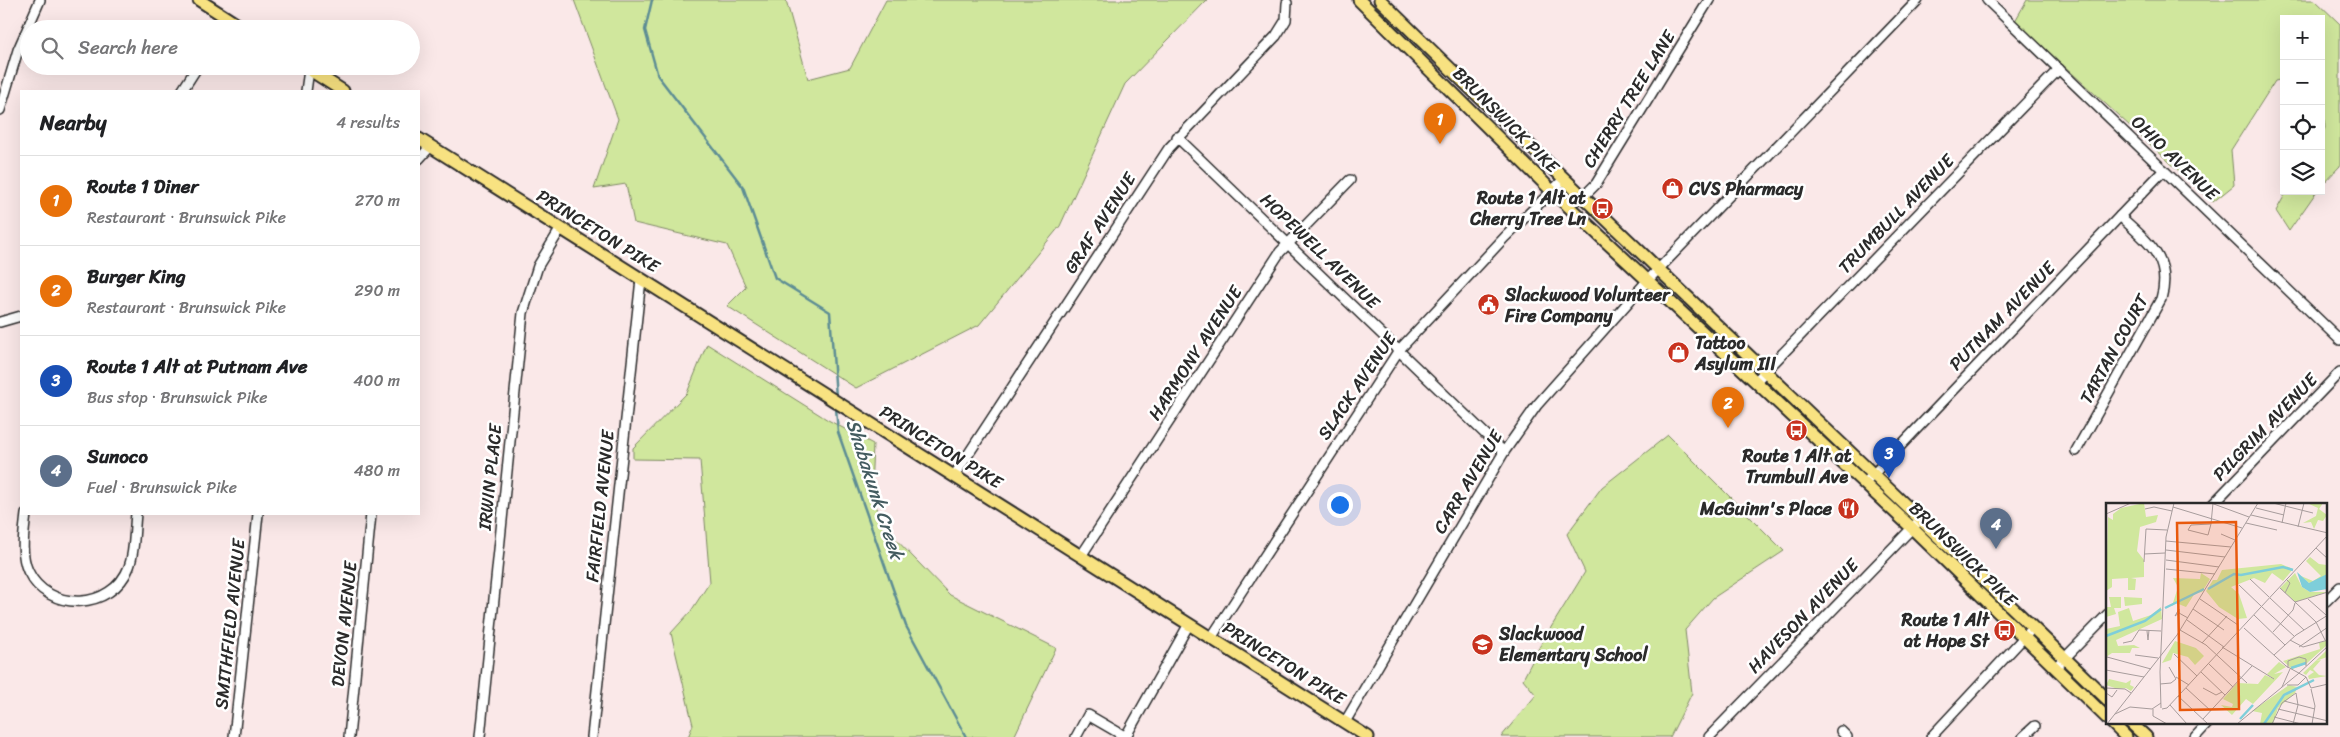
<!DOCTYPE html>
<meta charset="utf-8">
<style>
:root{--surface:#fff;--page:#f6f6f6;--text:#202124;--muted:#757577;--line:#e0e0e0;--accent:#0f766e}
body{margin:0;font-family:Sriracha,sans-serif;background:var(--page);color:var(--text)}
.controls{position:absolute;right:15px;top:15px;display:grid;overflow:hidden;border-radius:0px;box-shadow:0 5px 20px #0002}
.controls button{width:45px;height:45px;display:grid;place-items:center;padding:0;border:0;border-bottom:1px solid var(--line);background:var(--surface);color:var(--text);font:25px sans-serif}
.you{position:absolute;left:1339px;top:504px;width:18px;height:18px;margin:-12px;border:4px solid #fff;border-radius:50%;background:#1a73e8;box-shadow:0 0 0 8px #1a73e833}
.badge{display:grid;place-items:center;width:32px;height:32px;border-radius:50%;background:var(--accent);color:#fff;font-size:16px;font-weight:700}
.pin{position:absolute;translate:-50% -41px;filter:drop-shadow(0 1px 2px #0008)}
.pin::after{content:'';position:absolute;top:26px;width:18px;height:15px;background:inherit;clip-path:polygon(0 0,100% 0,50% 100%)}
.list{margin:0;padding:0;list-style:none}
h2{display:flex;justify-content:space-between;align-items:center;height:65px;margin:0;padding:0 20px;font-size:21px}
h2 small{font-size:16px;font-weight:400;color:var(--muted)}
.list li{display:grid;grid-template-columns:32px 1fr auto;gap:15px;align-items:center;box-sizing:border-box;height:90px;padding:0 20px;border-top:1px solid var(--line)}
.list b{display:block;font-size:19px;white-space:nowrap}
.list p{margin:0;font-size:16px;white-space:nowrap;color:var(--muted)}
.list em{font-size:16px;font-style:normal;color:var(--muted)}
.icon{flex:none;width:28px;height:28px;fill:none;stroke:currentColor;stroke-width:2;stroke-linecap:round;stroke-linejoin:round}
.map{position:relative;flex:none;width:2340px;height:737px;overflow:hidden}
.search{position:absolute;background:var(--surface);box-shadow:0 5px 20px #0002;left:20px;top:20px;width:400px;height:55px;display:flex;align-items:center;gap:12px;box-sizing:border-box;padding:0 18px;border-radius:28px;color:var(--muted);font-size:19px}
.panel{position:absolute;background:var(--surface);box-shadow:0 5px 20px #0002;left:20px;top:90px;width:400px;height:425px;border-radius:0px}
.map>svg:first-child{display:block}
.green{fill:#d0e79d;stroke:#7e8964}
.lines{fill:none;stroke-linecap:round;stroke-linejoin:round}
.stream{stroke:#5d8d94;stroke-width:2.5}
.minor-casing{stroke:#2b2b2b;stroke-width:12}
.major-casing{stroke:#2b2b2b;stroke-width:15}
.minor{stroke:#fff;stroke-width:9}
.major{stroke:#f8e281;stroke-width:11}
.labels{text-anchor:middle;dominant-baseline:central;stroke-width:5;stroke-linejoin:round;paint-order:stroke}
.street-label{font-size:18px;fill:#2b2b2b;stroke:#fff}
.poi-label{font-size:18px;font-weight:bold;fill:#2b2b2b;stroke:#fff;text-anchor:start}
.water-label{font-size:19px;font-style:italic;fill:#445c60;stroke:#fff}
.inset-river{fill:none;stroke:#7eceda;stroke-width:2.5}
.inset-road{fill:none;stroke:#a79c9c;stroke-width:1}
.view{fill:#e8590c;fill-opacity:0.15;stroke:#e8590c;stroke-width:2.5}
.inset-edge{fill:none;stroke:#2b2b2b;stroke-width:2.5}
</style>
<div class="map">
<svg width="2340" height="737" viewBox="0 0 2340 737">
<rect width="100%" height="100%" fill="#fae8e8"/>
<filter id="ink" filterUnits="userSpaceOnUse"><feTurbulence type="fractalNoise" baseFrequency=".02" numOctaves="2"/><feDisplacementMap in="SourceGraphic" scale="10" xChannelSelector="R" yChannelSelector="G"/><feConvolveMatrix kernelMatrix="1 2 1 2 8 2 1 2 1" color-interpolation-filters="sRGB"/></filter>
<g filter="url(#ink)">
<g class="green">
<path d="M574 0H786L808 79 850 68 886 0H1207L1125 84 1060 226 979 325 856 388 727 306 746 287 727 245 634 223 626 184 594 189 618 119Z"/>
<path d="M2027 0H2315L2340 24V166L2321 186V135L2325 128 2321 87V19H2284V79L2275 81 2231 150 2234 185 2213 202 2015 21Z"/>
<path d="M2287 191H2317L2289 231 2276 211Z"/>
<path d="M707 344 828 420 873 444 871 490 881 524 950 595 1056 648 1014 737H688L693 725 671 633 691 611 710 582 700 460 633 459V448L687 393Z"/>
<path d="M1668 435 1784 551 1713 598 1685 630 1692 693 1670 737H1501L1536 695 1523 679 1542 642 1585 572 1567 534 1602 487Z"/>
</g>
<g class="lines">
<g class="stream">
<path d="M652 0 645 30 658 76 743 187 775 278 830 312 836 397"/>
<path d="M836 408 838 432 906 626 966 737"/>
</g>
<defs>
<g id="minor">
<path d="M1987 0 2340 340"/>
<path d="M221 29 228 18"/>
<path d="M182 91 198 66"/>
<path d="M306 91 309 70"/>
<path d="M0 110 18 50 40 0"/>
<path d="M1177 137 1504 452"/>
<path d="M419 159 431 146"/>
<path d="M1567 204 1583 197 1596 184 1709 0"/>
<path d="M0 322 21 316"/>
<path d="M1756 381 2059 69"/>
<path d="M2076 451 2161 299C2173 258 2146 241 2120 216"/>
<path d="M954 476 1169 148 1276 36 1286 20 1287 3"/>
<path d="M1864 484 2164 170"/>
<path d="M2213 504 2340 372"/>
<path d="M26 514C24 533 20 553 28 571 48 613 112 611 129 567 135 551 134 531 136 514"/>
<path d="M1081 556 1280 252 1350 180"/>
<path d="M2326 601 2340 587"/>
<path d="M1211 638 1399 350 1505 237 1563 180"/>
<path d="M2055 668 2108 614"/>
<path d="M1345 722 1504 452 1537 405 1648 280 1918 0"/>
<path d="M1841 731 1847 737"/>
<path d="M1126 736 1189 624"/>
<path d="M234 737 258 514"/>
<path d="M349 737 371 514"/>
<path d="M480 737 523 313 538 266 561 228"/>
<path d="M592 737 641 279"/>
<path d="M1076 737 1088 715 1126 737"/>
<path d="M1709 737 1916 524"/>
<path d="M1931 737 2028 633"/>
<path d="M2023 737 2035 726"/>
<path d="M2195 737 2208 723"/>
</g>
<g id="major">
<path d="M199 0 244 29"/>
<path d="M1359 0 1552 191 1912 528 2108 719"/>
<path d="M1380 0C1620 236 1866 465 2108 700"/>
<path d="M304 66 343 91"/>
<path d="M419 139 1368 737"/>
<path d="M2112 723 2126 737"/>
<path d="M2131 723 2146 737"/>
</g>
</defs>
<use href="#minor" class="minor-casing"/>
<use href="#major" class="major-casing"/>
<use href="#minor" class="minor"/>
<use href="#major" class="major"/>
</g>
</g>
<defs>
<symbol id="shop-disc" viewBox="-11 -11 22 22"><circle r="9.5" fill="#c8321e" stroke="#fff"/><path d="M-5-2.5h2.3a2.7 3.5 0 0 1 5.4 0H5L5.5 6h-11ZM-1.5-2.5h3a1.5 2.3 0 0 0-3 0Z" fill="#fff"/></symbol>
<symbol id="bus-disc" viewBox="-11 -11 22 22"><circle r="9.5" fill="#c8321e" stroke="#fff"/><path d="M-5-6H5V4H4V6H2V4H-2V6H-4V4H-5ZM-3.5-4V0h7V-4ZM-3.5 1.2v1.5H-2V1.2ZM2 1.2v1.5H3.5V1.2Z" fill="#fff"/></symbol>
<symbol id="civic-disc" viewBox="-11 -11 22 22"><circle r="9.5" fill="#c8321e" stroke="#fff"/><path d="M-.6-6.5H3V-4.5H.6V-3L4-1V1h2V6H-6V1h2V-1L-.6-3ZM-1.2 2.5V6h2.4V2.5Z" fill="#fff"/></symbol>
<symbol id="restaurant-disc" viewBox="-11 -11 22 22"><circle r="9.5" fill="#c8321e" stroke="#fff"/><path d="M-5-6h1v4h1v-4h1v4h1v-4h1v5L-1.5 .5V6h-2V.5L-5-1ZM5-6V6H3V1.5H1.5Q1.5-4 5-6Z" fill="#fff"/></symbol>
<symbol id="school-disc" viewBox="-11 -11 22 22"><circle r="9.5" fill="#c8321e" stroke="#fff"/><path d="M0-5L7-2L0 1L-7-2ZM-4 1L0 2.5L4 1V4Q0 6-4 4Z" fill="#fff"/></symbol>
</defs>
<g fill-rule="evenodd">
<use href="#shop-disc" x="1660" y="176" width="25" height="25"/>
<use href="#bus-disc" x="1590" y="196" width="25" height="25"/>
<use href="#civic-disc" x="1476" y="292" width="25" height="25"/>
<use href="#shop-disc" x="1666" y="340" width="25" height="25"/>
<use href="#bus-disc" x="1784" y="418" width="25" height="25"/>
<use href="#restaurant-disc" x="1836" y="496" width="25" height="25"/>
<use href="#bus-disc" x="1992" y="618" width="25" height="25"/>
<use href="#school-disc" x="1470" y="632" width="25" height="25"/>
</g>
<g class="labels">
<g class="street-label">
<text transform="translate(1629 99) rotate(-58)">CHERRY TREE LANE</text>
<text transform="translate(1506 120) rotate(45)">BRUNSWICK PIKE</text>
<text transform="translate(2175 158) rotate(44)">OHIO AVENUE</text>
<text transform="translate(1896 214) rotate(-46)">TRUMBULL AVENUE</text>
<text transform="translate(1100 223) rotate(-57)">GRAF AVENUE</text>
<text transform="translate(598 231) rotate(32)">PRINCETON PIKE</text>
<text transform="translate(1320 251) rotate(44)">HOPEWELL AVENUE</text>
<text transform="translate(2002 316) rotate(-46)">PUTNAM AVENUE</text>
<text transform="translate(2114 349) rotate(-61)">TARTAN COURT</text>
<text transform="translate(1195 353) rotate(-57)">HARMONY AVENUE</text>
<text transform="translate(1357 386) rotate(-56)">SLACK AVENUE</text>
<text transform="translate(2265 427) rotate(-46)">PILGRIM AVENUE</text>
<text transform="translate(941 447) rotate(32)">PRINCETON PIKE</text>
<text transform="translate(490 477) rotate(-84)">IRWIN PLACE</text>
<text transform="translate(1468 482) rotate(-59)">CARR AVENUE</text>
<text transform="translate(600 506) rotate(-84)">FAIRFIELD AVENUE</text>
<text transform="translate(1963 554) rotate(44)">BRUNSWICK PIKE</text>
<text transform="translate(1803 616) rotate(-46)">HAVESON AVENUE</text>
<text transform="translate(230 624) rotate(-84)">SMITHFIELD AVENUE</text>
<text transform="translate(344 624) rotate(-84)">DEVON AVENUE</text>
<text transform="translate(1284 663) rotate(32)">PRINCETON PIKE</text>
</g>
<g class="poi-label">
<text x="1689" y="189">CVS Pharmacy</text>
<text x="1586" y="198" text-anchor="end">Route 1 Alt at<tspan x="1586" dy="21">Cherry Tree Ln</tspan></text>
<text x="1505" y="295">Slackwood Volunteer<tspan x="1505" dy="21">Fire Company</tspan></text>
<text x="1695" y="343">Tattoo<tspan x="1695" dy="21">Asylum III</tspan></text>
<text x="1797" y="456" text-anchor="middle">Route 1 Alt at<tspan x="1797" dy="21">Trumbull Ave</tspan></text>
<text x="1832" y="509" text-anchor="end">McGuinn's Place</text>
<text x="1989" y="620" text-anchor="end">Route 1 Alt<tspan x="1989" dy="21">at Hope St</tspan></text>
<text x="1499" y="634">Slackwood<tspan x="1499" dy="21">Elementary School</tspan></text>
</g>
<g class="water-label">
<text transform="translate(875 489) rotate(72)">Shabakunk Creek</text>
</g>
</g>
<g transform="translate(2106 503)">
<rect width="221" height="221" fill="#fae8e8"/>
<path d="M38 0 40 14 52 12 50 19 34 24 31 48 38 57V74L25 75 30 76 29 87H22V75L6 76V84L0 88 2 14 7 17V11L15 5ZM201 0H217L213 6 221 12 217 18 212 17 208 26 205 19 197 20 210 13 212 5ZM204 54 213 61 221 62V71L211 78 203 80 195 73 207 78 215 73 200 58ZM175 61 187 66 177 78 166 70 159 80 148 75 125 84 133 91 141 115 132 116 113 104 100 88 107 77H111L116 67ZM95 70 104 76 96 89 89 90 80 104 70 100 66 103 72 84 67 75 94 76ZM189 70 196 84 204 89H221L189 99 174 85ZM3 94H15V105H8L10 111 0 114V104H5ZM18 94 36 95V101L19 103ZM55 104 56 116 10 137 12 143 28 142 34 145H26L24 150H6L0 154V126L14 123 12 109 23 105 27 118 45 112ZM221 137V142L200 161 186 166 177 158 214 146 213 140ZM69 138 90 145 98 153 89 162 82 154 67 150 65 157 56 160ZM221 147V154L210 158 215 157 207 166 213 172 221 173 203 176 202 173 208 169 204 167 200 172 197 170ZM173 159 180 164 168 171 177 169 147 201 140 196 126 212 115 202 126 204 127 201 117 196 131 180 152 181 159 172 168 176 161 171ZM3 176 20 180 25 177 24 182 28 184 25 188 20 185 12 186 0 182ZM183 182 191 184 189 190 172 205 167 221H154L156 210 146 208Z" fill="#d0e79d"/>
<path d="M191 69 203 80 221 71V86L204 89 196 84Z" fill="#7eceda"/>
<path class="inset-river" d="M102 86 128 71 135 72 177 64 187 67M59 105 98 86M0 133 39 118 55 106M185 165 200 160M134 216 147 202M158 221 178 192 208 177"/>
<path class="inset-road" d="M105 0 143 14M167 0 207 10M67 4 136 25M150 5 178 12M39 6 48 4 66 8M0 11 25 0M145 12 222 30M140 20 171 27M176 20 180 0M105 21 102 32 82 27 85 22ZM105 21 107 0M192 24 198 0M115 31 129 37M60 38 125 44M210 45 222 56M60 47 119 54M38 51 59 50M60 57 113 64M38 59 40 26 61 27M60 66 109 71M144 76 163 94M133 82 155 103M174 85 189 99 222 89M179 90 184 80 180 76M164 95 198 127M94 96 132 122M202 96 220 112M189 99 210 119 219 137M156 104 188 133M87 106 118 127M73 110 69 113 73 106V110L82 115M148 112 179 142M81 117 118 144M138 125 180 163 200 174 205 185 222 181M74 127 100 142 141 180M41 128 42 137 43 127M167 129 187 107 189 100M184 137 197 144 222 137M17 140 26 138 33 127 55 128M96 140 121 113M116 144 168 176M193 144 222 124M68 151 91 173M29 152 52 155M168 152 190 132 222 112M1 154 45 166M103 161 127 184M182 165V158L193 154 200 156V163M0 167 38 174M95 169 119 192M70 174 83 182M54 181 65 180 70 176 63 164M181 182H192L200 174M176 184 184 166M0 185 19 186 25 190M80 185 105 208M97 185 110 192 116 189M205 186 209 203 206 221M0 190 6 194 11 187M72 193 102 221M178 198 209 206M64 202 81 221M55 205 54 169 60 34 68 0M47 206V213L61 221M56 206 61 205 222 32M172 206 222 218M9 211 24 204 46 206 55 200M168 214 195 221M97 216 146 163M1 221 71 132 152 0M131 221 192 171 222 143M166 221 176 200 190 190 192 202 187 221"/>
<path class="view" d="M130 19 133 206 74 207 71 20Z"/>
<rect width="221" height="221" class="inset-edge"/>
</g>
</svg>
<div class="controls">
<button>+</button>
<button>−</button>
<button><svg class="icon" aria-label="locate" viewBox="0 0 24 24"><circle cx="12" cy="12" r="6"/><path d="M12 2v4M12 18v4M2 12h4M18 12h4"/></svg></button>
<button><svg class="icon" aria-label="layers" viewBox="0 0 24 24"><path d="M12 4l9 5-9 5-9-5zM3 14l9 5 9-5"/></svg></button>
</div>
<div class="you"></div>
<div class="pin badge" style="left:1440px;top:144px;background:#e8710a">1</div>
<div class="pin badge" style="left:1728px;top:428px;background:#e8710a">2</div>
<div class="pin badge" style="left:1889px;top:478px;background:#1a4fb4">3</div>
<div class="pin badge" style="left:1996px;top:549px;background:#5c6f8a">4</div>
<div class="search"><svg class="icon" aria-label="search" viewBox="0 0 24 24"><circle cx="10" cy="10" r="6"/><path d="M15 15l6 6"/></svg>Search here</div>
<section class="panel">
<h2>Nearby<small>4 results</small></h2>
<ul class="list">
<li><span class="badge" style="background:#e8710a">1</span><div><b>Route 1 Diner</b><p>Restaurant · Brunswick Pike</p></div><em>270 m</em></li>
<li><span class="badge" style="background:#e8710a">2</span><div><b>Burger King</b><p>Restaurant · Brunswick Pike</p></div><em>290 m</em></li>
<li><span class="badge" style="background:#1a4fb4">3</span><div><b>Route 1 Alt at Putnam Ave</b><p>Bus stop · Brunswick Pike</p></div><em>400 m</em></li>
<li><span class="badge" style="background:#5c6f8a">4</span><div><b>Sunoco</b><p>Fuel · Brunswick Pike</p></div><em>480 m</em></li>
</ul>
</section>
</div>
